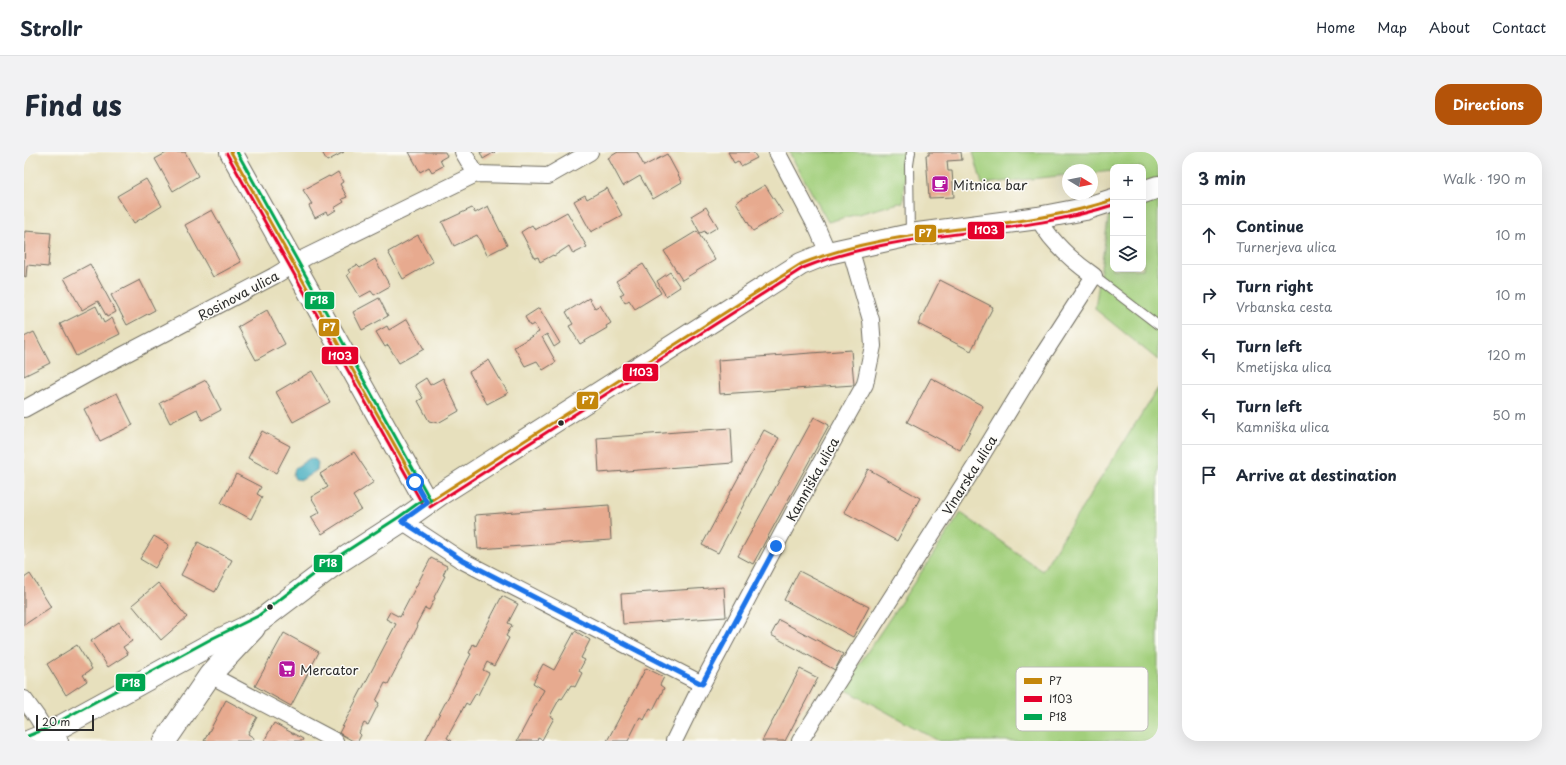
<!DOCTYPE html>
<meta charset="utf-8">
<style>
:root{--surface:#fff;--page:#f2f2f3;--text:#1f2937;--muted:#747a83;--line:#e0e1e3;--accent:#b45309}
body{margin:0;font-family:"Playpen Sans",sans-serif;background:var(--page);color:var(--text)}
.controls{position:absolute;right:12px;top:12px;display:grid;overflow:hidden;border-radius:8px;box-shadow:0 4px 16px #0002}
.controls button{width:36px;height:36px;display:grid;place-items:center;padding:0;border:0;border-bottom:1px solid var(--line);background:var(--surface);color:var(--text);font:20px sans-serif}
.compass{position:absolute;left:1038px;top:12px;width:36px;height:36px;border-radius:50%;background:var(--surface);box-shadow:0 4px 16px #0002;rotate:100deg}
.scale{position:absolute;left:12px;bottom:10px;width:58px;box-sizing:border-box;padding-left:4px;border:2px solid #2b2b2b;border-top:0;font-size:11px;line-height:14px;white-space:nowrap;color:#2b2b2b;-webkit-text-stroke:3px #fdfcf7;paint-order:stroke}
.stop{position:absolute;width:12px;height:12px;margin:-9px;border:3px solid #1a73e8;border-radius:50%;background:#fff}
.stop.end{background:#1a73e8;border-color:#fff;box-shadow:0 1px 4px #0008}
.list{margin:0;padding:0;list-style:none}
h2{display:flex;justify-content:space-between;align-items:center;height:52px;margin:0;padding:0 16px;font-size:17px}
h2 small{font-size:13px;font-weight:400;color:var(--muted)}
.list li{display:grid;grid-template-columns:26px 1fr auto;gap:12px;align-items:center;box-sizing:border-box;height:60px;padding:0 16px;border-top:1px solid var(--line)}
.list b{display:block;font-size:15px;white-space:nowrap}
.list p{margin:0;font-size:13px;white-space:nowrap;color:var(--muted)}
.list em{font-size:13px;font-style:normal;color:var(--muted)}
.icon{flex:none;width:22px;height:22px;fill:none;stroke:currentColor;stroke-width:2;stroke-linecap:round;stroke-linejoin:round}
.map{position:relative;flex:none;width:1134px;height:589px;overflow:hidden;border-radius:16px}
header{display:flex;align-items:center;gap:24px;box-sizing:border-box;height:56px;padding:0 20px;background:var(--surface);border-bottom:1px solid var(--line)}
header strong{font-size:19px}
nav{display:flex;gap:22px;margin-inline-start:auto;font-size:14px}
.intro{display:flex;align-items:center;justify-content:space-between;box-sizing:border-box;height:96px;padding:0 24px}
h1{margin:0;font-size:28px}
.button{padding:10px 18px;border-radius:16px;background:var(--accent);color:#fff;font-size:14px;font-weight:700}
main{display:flex;gap:24px;padding:0 24px}
aside{flex:1;background:var(--surface);border-radius:16px;box-shadow:0 4px 16px #0002}
.map>svg:first-child{display:block}
.green{fill:#a2cf7c;stroke:#667d54}
.water{fill:#3eaabe;stroke:#346a74}
.building{fill:#e7aa8f}
.lines{fill:none;stroke-linecap:round;stroke-linejoin:round}
.lane-casing{stroke:#6d6a5e;stroke-width:10}
.street-casing{stroke:#6d6a5e;stroke-width:18}
.secondary-casing{stroke:#6d6a5e;stroke-width:24}
.lane{stroke:#fff;stroke-width:8}
.street{stroke:#fff;stroke-width:16}
.secondary{stroke:#fff;stroke-width:22}
.bus-1-casing{stroke:#fdfcf7;stroke-width:6}
.bus-2-casing{stroke:#fdfcf7;stroke-width:6}
.bus-3-casing{stroke:#fdfcf7;stroke-width:6}
.bus-1{stroke:#c4870b;stroke-width:3}
.bus-2{stroke:#e4002b;stroke-width:3}
.bus-3{stroke:#00a651;stroke-width:3}
.route{stroke:#1a73e8;stroke-width:5}
.bus-dot{fill:#2b2b2b;stroke:#fdfcf7;stroke-width:1.5}
.labels{text-anchor:middle;dominant-baseline:central;stroke-width:3;stroke-linejoin:round;paint-order:stroke}
.poi-label{font-size:13px;fill:#2b2b2b;stroke:#fdfcf7;text-anchor:start}
.street-label{font-size:13px;fill:#2b2b2b;stroke:#fdfcf7}
.key{fill:#fdfcf7;stroke:#bebdba;stroke-width:1}
.key-label{font-size:11px;fill:#2b2b2b}
.line-badge{stroke:#fdfcf7;stroke-width:1.5}
.badge-label{font-size:11px;text-anchor:middle;font-weight:bold;fill:#fff}
</style>
<header>
<strong>Strollr</strong>
<nav><a>Home</a><a>Map</a><a>About</a><a>Contact</a></nav>
</header>
<div class="intro"><h1>Find us</h1><a class="button">Directions</a></div>
<main>
<div class="map">
<svg width="1134" height="589" viewBox="0 0 1134 589">
<rect width="100%" height="100%" fill="#fdfcf7"/>
<filter id="ink" filterUnits="userSpaceOnUse"><feTurbulence type="fractalNoise" baseFrequency=".025" numOctaves="2"/><feDisplacementMap in="SourceGraphic" scale="8" xChannelSelector="R" yChannelSelector="G"/><feConvolveMatrix kernelMatrix="1 2 1 2 8 2 1 2 1" color-interpolation-filters="sRGB"/></filter>
<filter id="wash" filterUnits="userSpaceOnUse"><feTurbulence type="fractalNoise" baseFrequency=".012" numOctaves="4" result="noise"/><feDisplacementMap in="SourceGraphic" scale="16" xChannelSelector="R" yChannelSelector="G"/><feGaussianBlur stdDeviation="0.9" result="paint"/><feColorMatrix in="noise" values="0 0 0 0 0 0 0 0 0 0 0 0 0 0 0 0 0 1.4 0 .05"/><feComposite in="paint" operator="in"/></filter>
<g filter="url(#wash)">
<rect width="100%" height="100%" fill="#e7e0bd"/>
<g class="green">
<path d="M765 0H882L879 50 804 70Z"/>
<path d="M949 0H1134V208L1071 157 1089 34V117H1119V15H1089V19L1068 21V18H1044V23L958 32Z"/>
<path d="M1134 236V589H915L819 536 937 361 1018 419Z"/>
</g>
<path class="water" d="M286 306 292 308 294 311 293 318 278 328 271 327 269 323 271 316Z"/>
<g id="blocks">
<g class="building">
<path d="M144 0H161L174 24 149 39 131 7Z"/>
<path d="M298 0H320L303 9Z"/>
<path d="M385 0H421L423 4 416 8 419 14 408 20 405 15 396 20Z"/>
<path d="M456 0H471L459 7Z"/>
<path d="M594 0H613L620 14 643 2 658 30 629 47 616 24 599 34 584 6Z"/>
<path d="M704 0H729L733 6 717 14 714 9 710 11Z"/>
<path d="M905 0H937L938 8 923 9 924 19H928L930 45 905 46 902 3H905Z"/>
<path d="M314 20 319 30 316 32 323 45 318 47 320 50 310 56 312 58 304 63 302 60 291 66 285 54 288 52 279 38 305 24 306 25Z"/>
<path d="M122 27 138 54 110 71 93 44Z"/>
<path d="M741 33 759 61 729 79 712 50Z"/>
<path d="M583 36 598 63 567 80 550 49 561 43 563 47Z"/>
<path d="M464 54 483 93 463 103 453 83 430 94 418 70 448 56 451 61Z"/>
<path d="M682 55 694 75 682 82 681 79 676 81 667 64Z"/>
<path d="M188 58 217 110 189 125 161 73Z"/>
<path d="M543 60 563 95 549 102 545 94 530 104 529 103 516 110 514 105 511 106 497 80 508 73 511 78Z"/>
<path d="M1 79 27 81 24 115 3 113 2 125 0 124Z"/>
<path d="M673 79 691 108 658 128 640 99Z"/>
<path d="M394 83 409 110 379 127 364 100Z"/>
<path d="M351 107 366 134 350 143 347 139 336 145 323 123 326 121 324 118 333 113 336 116Z"/>
<path d="M66 112 92 160 83 165 74 149 58 158 40 126Z"/>
<path d="M619 112 637 141 611 157 605 148 601 151 596 143 600 141 592 129Z"/>
<path d="M646 120 656 135 642 144 633 129Z"/>
<path d="M116 128 131 158 103 173 87 143Z"/>
<path d="M916 128 969 155 947 199 894 172Z"/>
<path d="M355 146 364 164 338 178 329 160Z"/>
<path d="M565 146 571 156 576 153 587 171 582 174 583 176 556 192 545 174 549 172 542 160Z"/>
<path d="M72 154 80 171 88 166 96 182 52 204 36 172Z"/>
<path d="M515 156 536 191 530 195 523 182 518 185 532 210 519 218 513 209 501 214 490 195 515 180 510 172 506 174 501 165Z"/>
<path d="M243 158 261 192 232 208 214 175Z"/>
<path d="M383 167 400 197 375 211 364 193 361 195 352 180 363 174 365 178Z"/>
<path d="M10 180 26 211 0 224V185Z"/>
<path d="M827 198 830 233 696 242 694 208Z"/>
<path d="M465 208 484 241 463 252 445 220Z"/>
<path d="M288 219 306 250 269 270 252 240Z"/>
<path d="M402 226 406 233 419 226 435 259 414 271 405 269 394 249 399 246 391 233Z"/>
<path d="M907 226 959 254 936 298 883 270Z"/>
<path d="M182 228 197 258 178 268 173 257 146 271 136 251Z"/>
<path d="M93 241 109 273 76 289 60 257Z"/>
<path d="M790 265 805 273 729 412 714 404Z"/>
<path d="M707 276 709 311 575 321 573 286Z"/>
<path d="M740 278 755 286 694 401 678 393Z"/>
<path d="M238 279 266 294 252 321 224 306Z"/>
<path d="M330 300 350 330 329 344 337 357 298 382 287 365 296 360 287 345 304 335 296 322Z"/>
<path d="M844 317 896 346 873 389 820 360Z"/>
<path d="M212 322 237 335 233 342 238 345 227 367 197 351Z"/>
<path d="M585 353 587 388 454 397 451 363Z"/>
<path d="M130 384 145 393 131 416 116 407Z"/>
<path d="M174 390 208 408 191 440 157 423Z"/>
<path d="M407 406 423 414 419 423 421 424 410 445 411 446 405 458 401 456 392 473 394 474 364 532 361 531 352 549 355 551 344 573 340 571 335 581 337 583 334 589H329L315 581 372 472 362 467 366 460 376 465Z"/>
<path d="M775 419 845 455 829 485 760 448Z"/>
<path d="M6 422 27 455 0 473V426Z"/>
<path d="M134 431 163 465 137 488 108 453Z"/>
<path d="M700 435 702 465 599 472 597 442Z"/>
<path d="M478 444 494 452 484 471 488 473 482 484 485 486 470 514 463 510 459 518 465 521 454 543 452 541 445 553 442 551 423 586 428 589H401L447 502 445 501 449 492 452 494Z"/>
<path d="M755 468 819 502 811 518 747 483Z"/>
<path d="M95 470 108 489 99 495 104 502 84 515 67 489Z"/>
<path d="M551 479 566 488 557 506 561 508 555 519 558 521 551 535 547 533 538 547 536 546 526 564 530 566 518 588 514 586 513 589H493L520 538 509 531 519 512 530 518Z"/>
<path d="M260 481 295 500 267 554 231 534Z"/>
<path d="M53 493 68 517 59 523 63 529 42 543 23 512Z"/>
<path d="M622 516 640 525 636 533 640 536 629 558 626 556 620 568 616 565 604 589H583Z"/>
<path d="M776 517 794 526 761 589H738Z"/>
<path d="M202 548 233 565 224 582 230 586 229 589H180Z"/>
<path d="M250 571 279 587 278 589H240Z"/>
</g>
</g>
</g>
<g filter="url(#ink)">
<use href="#blocks" fill-opacity="0" stroke="#6d6a5e" stroke-width="1"/>
<g class="lines">
<defs>
<g id="lane">
<path d="M886 83 885 13 887 0"/>
<path d="M1070 124 1134 173"/>
</g>
<g id="street">
<path d="M439 0 452 22"/>
<path d="M753 0 794 78 804 101"/>
<path d="M0 257 67 220 250 124 282 105 452 22 524 24 566 0"/>
<path d="M378 369 437 408 678 532"/>
<path d="M186 523 311 589"/>
<path d="M0 547 13 565 23 582 36 589"/>
<path d="M650 589 678 532 776 348 841 232 849 194 847 168 826 96"/>
<path d="M776 589 950 316 1015 209 1070 124C1047 108 1027 90 1014 66"/>
</g>
<g id="secondary">
<path d="M207 0 403 351"/>
<path d="M1119 40 1134 35"/>
<path d="M6 589 23 582 191 490 237 468 307 415 378 369 415 343 536 266 777 112 804 101 886 83 1014 66 1061 57 1089 48"/>
<path d="M141 589 186 523 230 476"/>
</g>
</defs>
<use href="#lane" class="lane-casing"/>
<use href="#street" class="street-casing"/>
<use href="#secondary" class="secondary-casing"/>
<use href="#lane" class="lane"/>
<use href="#street" class="street"/>
<use href="#secondary" class="secondary"/>
<defs>
<g id="bus-1">
<path d="M207 0 403 351"/>
<path d="M403 351 777 112C876 72 988 81 1089 48"/>
</g>
<g id="bus-2">
<path d="M203 2 399 353"/>
<path d="M406 355 779 116C878 76 988 86 1089 53"/>
</g>
<g id="bus-3">
<path d="M213 0 407 349"/>
<path d="M4 584 21 577 189 486 234 464 304 411 375 365 400 347"/>
</g>
</defs>
<use href="#bus-1" class="bus-1-casing"/>
<use href="#bus-2" class="bus-2-casing"/>
<use href="#bus-3" class="bus-3-casing"/>
<use href="#bus-1" class="bus-1"/>
<use href="#bus-2" class="bus-2"/>
<use href="#bus-3" class="bus-3"/>
</g>
</g>
<g class="lines" filter="url(#ink)">
<path class="route" d="M391 330 403 351 378 369 438 408 678 532 752 394"/>
</g>
<defs>
<symbol id="cafe-square" viewBox="-11 -11 22 22"><rect x="-9" y="-9" width="18" height="18" rx="4" fill="#b5179e" stroke="#fdfcf7"/><path d="M-5.5-4.5H6V0H3Q3 3.5 0 3.5H-2.5Q-5.5 3.5-5.5 0ZM3-3.2v2h1.7v-2ZM-6 4.5H4V6H-6Z" fill="#fff"/></symbol>
<symbol id="supermarket-square" viewBox="-11 -11 22 22"><rect x="-9" y="-9" width="18" height="18" rx="4" fill="#b5179e" stroke="#fdfcf7"/><path d="M-6-5.5h2.5l.6 2H6L4.5 2H-2.5L-4.4-4H-6ZM-1.5 3.2a1.3 1.3 0 1 0 .1 0ZM3 3.2a1.3 1.3 0 1 0 .1 0Z" fill="#fff"/></symbol>
</defs>
<g fill-rule="evenodd">
<use href="#cafe-square" x="906" y="22" width="20" height="20"/>
<use href="#supermarket-square" x="253" y="507" width="20" height="20"/>
</g>
<g class="bus-dot">
<circle cx="537" cy="271" r="3.5"/>
<circle cx="246" cy="455" r="3.5"/>
</g>
<g class="labels">
<g class="poi-label">
<text x="929" y="32">Mitnica bar</text>
<text x="276" y="517">Mercator</text>
</g>
<g class="street-label">
<text transform="translate(214 143) rotate(-28)">Rosinova ulica</text>
<text transform="translate(945 323) rotate(-58)">Vinarska ulica</text>
<text transform="translate(788 327) rotate(-61)">Kamniška ulica</text>
</g>
</g>
<rect x="992" y="515" width="132" height="64" rx="6" class="key"/>
<rect x="1000" y="526" width="18" height="6" fill="#c4870b"/>
<rect x="1000" y="544" width="18" height="6" fill="#e4002b"/>
<rect x="1000" y="562" width="18" height="6" fill="#00a651"/>
<g class="key-label">
<text x="1025" y="533">P7</text>
<text x="1025" y="551">I103</text>
<text x="1025" y="569">P18</text>
</g>
<g class="line-badge">
<rect x="943" y="69" width="38" height="19" rx="4" fill="#e4002b"/>
<rect x="890" y="72" width="23" height="19" rx="4" fill="#c4870b"/>
<rect x="280" y="139" width="31" height="19" rx="4" fill="#00a651"/>
<rect x="294" y="166" width="22" height="19" rx="4" fill="#c4870b"/>
<rect x="297" y="194" width="38" height="19" rx="4" fill="#e4002b"/>
<rect x="598" y="211" width="37" height="19" rx="4" fill="#e4002b"/>
<rect x="552" y="239" width="23" height="19" rx="4" fill="#c4870b"/>
<rect x="289" y="402" width="30" height="19" rx="4" fill="#00a651"/>
<rect x="91" y="521" width="31" height="19" rx="4" fill="#00a651"/>
</g>
<g class="badge-label">
<text x="962" y="82">I103</text>
<text x="901" y="85">P7</text>
<text x="295" y="152">P18</text>
<text x="305" y="179">P7</text>
<text x="316" y="208">I103</text>
<text x="617" y="224">I103</text>
<text x="564" y="252">P7</text>
<text x="304" y="415">P18</text>
<text x="107" y="535">P18</text>
</g>
</svg>
<div class="controls">
<button>+</button>
<button>−</button>
<button><svg class="icon" aria-label="layers" viewBox="0 0 24 24"><path d="M12 4l9 5-9 5-9-5zM3 14l9 5 9-5"/></svg></button>
</div>
<svg class="compass" viewBox="-18 -18 36 36"><path d="M0-13l5 13h-10z" fill="#e53935"/><path d="M0 13l5-13h-10z" fill="#747a83"/></svg>
<div class="scale">20 m</div>
<div class="stop" style="left:391px;top:330px"></div>
<div class="stop end" style="left:752px;top:394px"></div>
</div>
<aside>
<h2>3 min<small>Walk · 190 m</small></h2>
<ul class="list">
<li><svg class="icon" aria-label="ahead" viewBox="0 0 24 24"><path d="M12 20V5M6 11l6-6 6 6"/></svg><div><b>Continue</b><p>Turnerjeva ulica</p></div><em>10 m</em></li>
<li><svg class="icon" aria-label="right" viewBox="0 0 24 24"><path d="M7 20v-9h11M14 6l5 5-5 5"/></svg><div><b>Turn right</b><p>Vrbanska cesta</p></div><em>10 m</em></li>
<li><svg class="icon" aria-label="left" viewBox="0 0 24 24"><path d="M17 20v-9H6M10 6l-5 5 5 5"/></svg><div><b>Turn left</b><p>Kmetijska ulica</p></div><em>120 m</em></li>
<li><svg class="icon" aria-label="left" viewBox="0 0 24 24"><path d="M17 20v-9H6M10 6l-5 5 5 5"/></svg><div><b>Turn left</b><p>Kamniška ulica</p></div><em>50 m</em></li>
<li><svg class="icon" aria-label="arrive" viewBox="0 0 24 24"><path d="M6 21V4h12l-3 4 3 4H6"/></svg><div><b>Arrive at destination</b></div></li>
</ul>
</aside>
</main>
